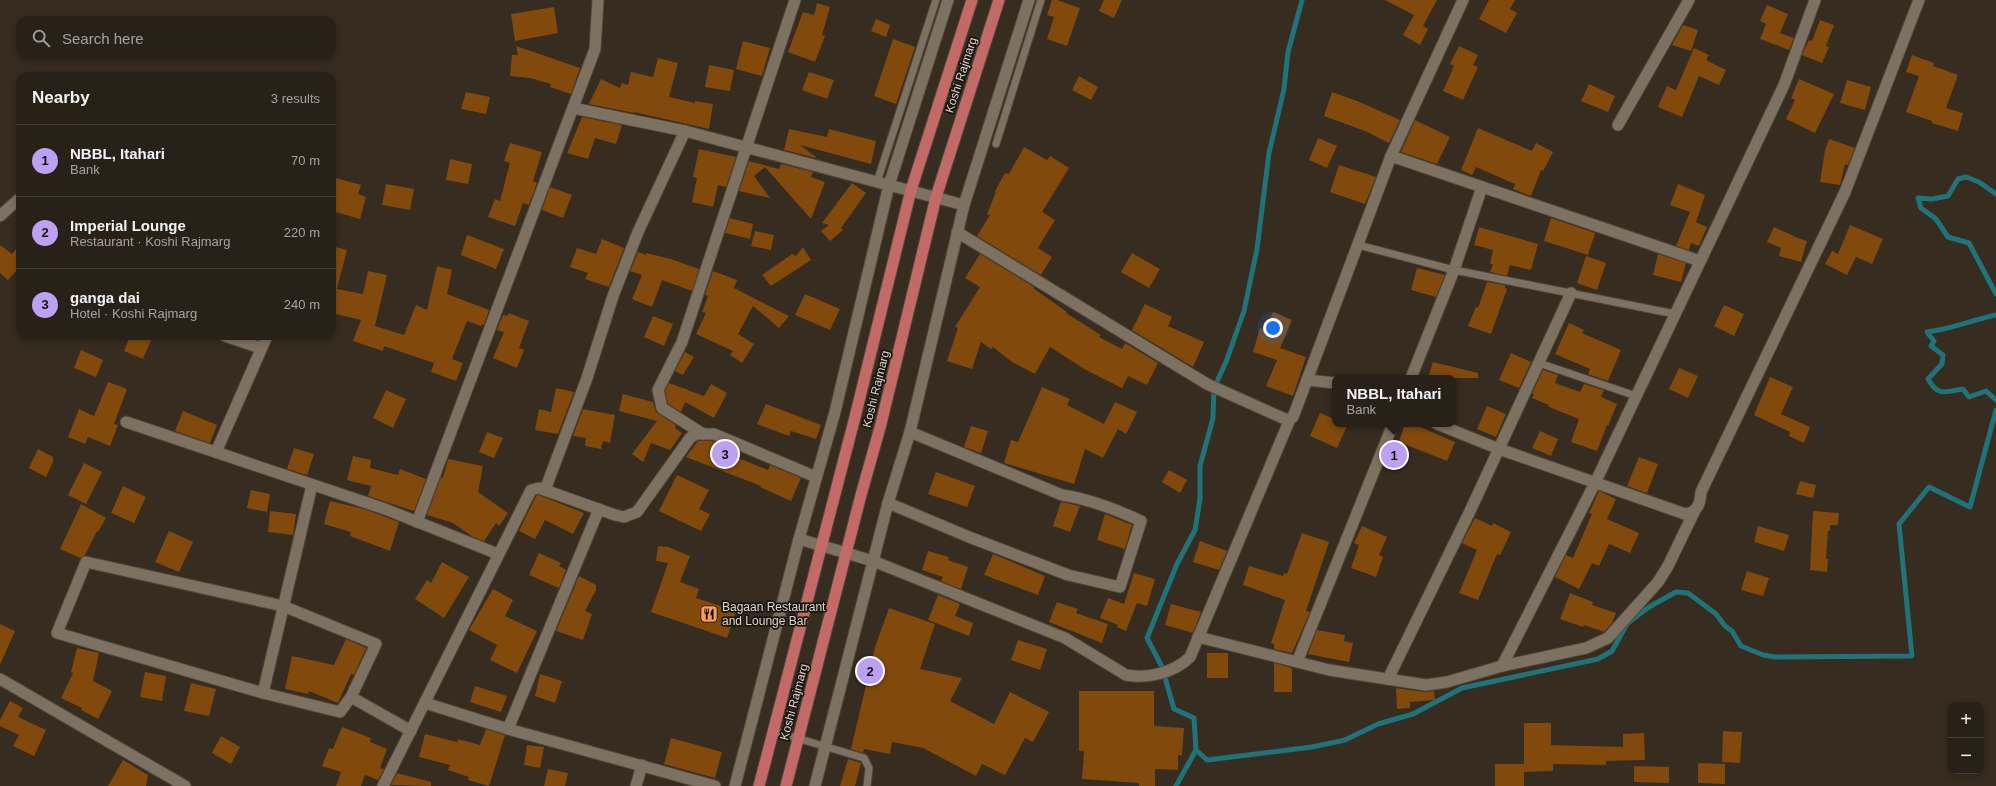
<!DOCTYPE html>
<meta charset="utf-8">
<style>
:root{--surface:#282117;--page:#342e24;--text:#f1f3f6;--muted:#a5a3a1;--line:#443e36;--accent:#bca0f2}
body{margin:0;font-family:Helvetica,sans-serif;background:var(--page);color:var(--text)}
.controls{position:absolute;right:12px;bottom:12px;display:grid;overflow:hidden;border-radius:8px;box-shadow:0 2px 6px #0003}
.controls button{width:36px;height:36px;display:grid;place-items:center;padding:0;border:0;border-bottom:1px solid var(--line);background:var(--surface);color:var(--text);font:20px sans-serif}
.you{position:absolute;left:1273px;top:328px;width:14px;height:14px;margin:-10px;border:3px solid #fff;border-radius:50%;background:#1a73e8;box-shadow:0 0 0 6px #1a73e833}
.badge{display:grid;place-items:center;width:26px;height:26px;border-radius:50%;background:var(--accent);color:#111;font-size:13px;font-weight:700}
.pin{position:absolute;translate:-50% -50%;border:2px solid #fff;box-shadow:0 1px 4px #0006}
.popup{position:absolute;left:1332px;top:375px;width:124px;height:52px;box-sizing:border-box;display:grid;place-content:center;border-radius:8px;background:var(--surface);filter:drop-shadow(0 1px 3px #0005);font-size:13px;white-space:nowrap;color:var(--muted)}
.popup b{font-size:15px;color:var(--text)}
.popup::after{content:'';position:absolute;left:50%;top:100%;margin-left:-8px;border:8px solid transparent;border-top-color:var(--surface)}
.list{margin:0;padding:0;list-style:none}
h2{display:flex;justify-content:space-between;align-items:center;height:52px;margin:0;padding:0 16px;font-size:17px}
h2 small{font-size:13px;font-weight:400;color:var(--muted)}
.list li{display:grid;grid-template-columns:26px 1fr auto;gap:12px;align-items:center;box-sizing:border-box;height:72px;padding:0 16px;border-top:1px solid var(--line)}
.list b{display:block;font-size:15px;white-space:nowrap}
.list p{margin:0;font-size:13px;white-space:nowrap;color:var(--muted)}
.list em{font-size:13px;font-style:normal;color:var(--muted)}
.icon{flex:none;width:22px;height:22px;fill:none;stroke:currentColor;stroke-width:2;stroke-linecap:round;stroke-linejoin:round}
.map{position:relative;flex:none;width:1996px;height:786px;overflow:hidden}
.search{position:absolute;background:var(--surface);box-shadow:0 2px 6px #0003;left:16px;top:16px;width:320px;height:44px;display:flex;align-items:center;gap:10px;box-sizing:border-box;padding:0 14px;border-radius:12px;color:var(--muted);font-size:15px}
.panel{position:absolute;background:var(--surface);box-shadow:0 2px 6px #0003;left:16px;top:72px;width:320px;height:268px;border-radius:12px}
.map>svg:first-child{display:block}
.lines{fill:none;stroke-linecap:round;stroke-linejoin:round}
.stream{stroke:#20737a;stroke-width:5}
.building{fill:#81490c}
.service-casing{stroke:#50473b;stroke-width:9}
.minor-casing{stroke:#50473b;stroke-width:13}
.primary-casing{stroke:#50473b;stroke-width:13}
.service{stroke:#7d7162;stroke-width:7}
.minor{stroke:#7d7162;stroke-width:11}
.primary{stroke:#c36a67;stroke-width:11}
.labels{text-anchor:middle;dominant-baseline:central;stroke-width:3.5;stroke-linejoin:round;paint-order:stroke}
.street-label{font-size:12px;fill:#ded7ce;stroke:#1a150f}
.poi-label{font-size:12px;fill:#ded7ce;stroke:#1a150f;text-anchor:start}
</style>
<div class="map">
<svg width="1996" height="786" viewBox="0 0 1996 786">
<rect width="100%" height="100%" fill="#362c1f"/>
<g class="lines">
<g class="stream">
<path d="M1996 194 1979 182 1966 177 1958 179 1948 196 1932 199 1918 198 1921 208 1936 219 1948 237 1969 243 1996 294"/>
<path d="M1996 315C1972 320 1951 329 1927 332L1934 341 1931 346 1943 355 1942 364 1928 379C1938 397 1945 392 1963 389L1969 397 1986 391 1996 400"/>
<path d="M1196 750 1207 760 1312 747 1345 740 1378 724 1413 714 1462 688 1598 659 1612 651 1627 624 1633 619 1649 607 1676 592 1688 593 1716 614 1725 626 1732 631 1741 646 1763 655 1775 657 1912 656 1899 524 1929 487 1970 507 1996 410"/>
<path d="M1176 786 1196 750 1194 718 1174 709 1162 667 1147 638 1177 564 1195 530 1200 499V466L1213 418 1214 388 1226 362 1244 311 1257 249 1269 153 1284 89 1288 52 1302 0"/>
</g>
</g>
<g class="building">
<path d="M1052 0H1057L1080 8 1067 46 1047 39 1054 17 1047 15Z"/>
<path d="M1104 0H1122L1114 18 1099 11Z"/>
<path d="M1385 0H1437L1423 26 1428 29 1420 45 1403 35 1414 15Z"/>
<path d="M1489 0H1515L1510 9 1517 13 1506 33 1479 19Z"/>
<path d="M817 3 830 7 822 35 825 36 815 62 788 52 803 12 814 15Z"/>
<path d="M1767 5 1788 14 1780 33 1794 38 1789 50 1760 39 1766 24 1760 21Z"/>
<path d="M554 7 558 33 515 41 511 14Z"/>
<path d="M876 19 890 25 886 37 871 31Z"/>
<path d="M1820 20 1834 25 1826 46 1829 47 1822 63 1802 55 1809 40 1812 41Z"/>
<path d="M1683 25 1698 30 1691 51 1672 45Z"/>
<path d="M893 39 915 47 896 104 874 96Z"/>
<path d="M743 41 770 48 762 76 736 69Z"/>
<path d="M516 46 580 68 571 94 550 87 551 84 530 78 510 76 512 55H518Z"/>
<path d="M1459 46 1478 55 1473 65 1478 67 1463 100 1443 91 1454 66 1450 64Z"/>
<path d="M1694 48 1709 55 1706 60 1726 70 1719 85 1699 76 1682 117 1658 107 1667 86 1676 90Z"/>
<path d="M1912 55 1934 63 1933 66 1958 75 1946 108 1963 113 1958 131 1932 123V121L1906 112 1919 76 1906 72Z"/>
<path d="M658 58 678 63 669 97 695 103V101L713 104 709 129 634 112V113L589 104 601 79 620 88 622 83 628 85 631 72 653 77Z"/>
<path d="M709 65 734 70 730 91 705 87Z"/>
<path d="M809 72 834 80 827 99 802 90Z"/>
<path d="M1079 76 1098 87 1091 100 1072 90Z"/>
<path d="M1799 79 1834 94 1815 133 1786 119 1795 100 1791 98Z"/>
<path d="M1847 80 1871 87 1865 110 1840 103Z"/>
<path d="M1589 84 1615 96 1608 112 1581 101Z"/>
<path d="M466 92 490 97 486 114 461 109Z"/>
<path d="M1332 92 1357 101 1400 120 1389 143 1365 131 1324 116Z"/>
<path d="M582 117 622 125 616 144 595 138 588 159 567 153Z"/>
<path d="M1415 120 1450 137 1437 164 1401 152Z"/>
<path d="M1478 128 1532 151 1536 143 1553 152 1543 171 1541 170 1531 196 1513 189 1515 184 1476 167 1472 175 1461 170Z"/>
<path d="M789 129 827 137 829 129 876 141 871 164 800 145 816 157V158L784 150Z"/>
<path d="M1318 138 1337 146 1327 168 1309 160Z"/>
<path d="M1829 139 1855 148 1848 165 1845 164 1840 185 1820 182 1825 150Z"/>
<path d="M510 143 542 152 533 181 537 183 529 205 523 203 515 226 488 217 495 199 500 201 510 163 504 161Z"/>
<path d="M1024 147 1047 160 1050 156 1069 168 1042 212 1055 220 1038 248 1052 257 1041 275 977 236 990 215 987 214 996 192 995 191 1005 173 1009 174Z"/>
<path d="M699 149 736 157 726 187 718 185 713 207 692 202 697 178 693 177Z"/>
<path d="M450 159 472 164 468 184 446 180Z"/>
<path d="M749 161 779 169 781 164 813 172 811 177 825 182 811 219 765 167 754 176 770 198 739 191Z"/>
<path d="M1339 165 1376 177 1365 204 1330 192Z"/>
<path d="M332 177 361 185 358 194 366 197 360 219 332 211Z"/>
<path d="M852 183 866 193 841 228 843 230 830 241 821 231 829 225 822 223Z"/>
<path d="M386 184 414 189 410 210 382 205Z"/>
<path d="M1678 184 1705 195 1696 222 1707 227 1699 246 1691 243 1689 250 1676 246 1690 212 1670 205Z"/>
<path d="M550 187 572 195 563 218 542 210Z"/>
<path d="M730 218 753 224 750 239 725 233Z"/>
<path d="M1551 218 1595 233 1588 255 1544 241Z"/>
<path d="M1850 225 1883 239 1872 264 1856 257 1847 275 1825 264 1832 251 1838 254Z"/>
<path d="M1479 227 1538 244 1531 270 1510 265 1507 276 1490 272 1493 264H1490L1493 250 1474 245Z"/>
<path d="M1774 227 1798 238 1807 241 1801 262 1779 256 1781 248 1767 242Z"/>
<path d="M755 231 774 235 771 250 751 246Z"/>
<path d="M467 235 504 249 496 269 461 255Z"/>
<path d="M602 239 624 248 609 287 585 279 588 273 570 267 577 248 596 254Z"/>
<path d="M20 244V267L8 280 0 273V245L12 254Z"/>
<path d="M332 246 347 250 337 289 363 294 368 271 387 275 375 326 404 335 416 305 427 310 437 266 452 270 447 294 489 310 484 325 482 324 481 326 467 321 452 359 463 363 456 381 431 372 434 363 384 346 383 351 353 341 361 320 332 313Z"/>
<path d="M803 247 811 260 771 286 762 275 792 254 796 256Z"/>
<path d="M638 252 646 255V253L671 259 699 269 692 291 662 280 652 307 632 299 642 275 630 271Z"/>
<path d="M1132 253 1160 269 1149 288 1121 272Z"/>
<path d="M980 254 1034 287 1033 288 1067 312 1066 313 1101 335 1099 337 1122 349 1125 343 1158 363 1147 385 1128 376 1122 388 1086 370 1050 347 1035 374 1012 362 993 347 991 349 981 342 972 369 947 361 958 328 955 327 980 287 965 278Z"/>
<path d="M1658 254 1686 263 1681 282 1653 275Z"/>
<path d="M1586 256 1606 263 1597 290 1577 283Z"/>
<path d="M1417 268 1445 275 1436 297 1411 290Z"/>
<path d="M713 271 737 280 734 288 789 316 779 328 753 306 738 334 754 344 742 363 730 355 733 351 696 334 706 313 702 312 708 296 705 295Z"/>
<path d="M1487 282 1505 285V288L1507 289 1491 334 1468 326 1476 307 1478 308Z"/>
<path d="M805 294 840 309 830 330 795 315Z"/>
<path d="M1145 304 1172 317 1168 326 1204 342 1193 367 1132 330Z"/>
<path d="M1724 305 1744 314 1734 336 1714 326Z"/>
<path d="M1273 312 1292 320 1280 348 1306 357 1293 396 1266 386 1277 360 1253 352 1260 328 1265 330Z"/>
<path d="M509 313 529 321 519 348 524 350 517 368 493 358 504 332 497 330 503 315 507 316Z"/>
<path d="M653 316 673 324 664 346 644 337Z"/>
<path d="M1569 323 1584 330 1582 333 1621 350 1608 381 1588 374 1590 369 1555 354Z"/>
<path d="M130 336H143L151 340 143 359 124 351Z"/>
<path d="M81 350 103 360 96 377 74 368Z"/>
<path d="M685 352 694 357 683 375 675 371Z"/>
<path d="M1511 353 1531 362 1519 388 1499 380Z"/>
<path d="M1433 362 1478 373V378H1428Z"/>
<path d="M1679 368 1698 376 1688 398 1669 389Z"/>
<path d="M1543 370 1558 375 1555 383 1580 392 1584 384 1604 390 1601 397 1617 404 1608 426 1607 425 1597 451 1571 442 1579 419 1549 407V405L1532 398 1534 394H1532Z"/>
<path d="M1770 377 1793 387 1781 414 1810 427 1804 443 1789 436 1790 432 1754 415Z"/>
<path d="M108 382 127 389 114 424 118 425 110 446 88 437 85 444 68 437 79 409 94 416Z"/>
<path d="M669 383 704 396 711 384 727 393 714 418 685 402 681 412 668 404 665 391Z"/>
<path d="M1042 387 1070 399 1067 405 1104 424 1115 402 1137 412 1126 434 1118 429 1103 458 1085 449 1074 484 1004 463 1011 440 1018 442Z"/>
<path d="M556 388 574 392 558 434 535 430 539 409 551 412Z"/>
<path d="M386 390 406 399 393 428 373 418Z"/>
<path d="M623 394 653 402 656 412 676 425 675 428 682 433 670 450 651 443 643 462 632 454 657 421 619 411Z"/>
<path d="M766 404 821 425 816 439 791 431 789 436 757 424Z"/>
<path d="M1487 406 1506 414 1496 437 1477 429Z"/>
<path d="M583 409 615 415 610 443 603 441 601 449 585 446 586 438 573 436Z"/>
<path d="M183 411 217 425 210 443 175 431Z"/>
<path d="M1320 413 1335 419V424H1348L1337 448 1310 436Z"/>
<path d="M1405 424H1413L1455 442 1447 461 1399 442Z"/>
<path d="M971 426 988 431 981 453 964 447Z"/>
<path d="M1540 431 1558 439 1551 456 1532 448Z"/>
<path d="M487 432 503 438 494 458 479 452Z"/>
<path d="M698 441H713L731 449 728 454 768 470 770 465 801 478 791 501 760 487 761 486 686 457Z"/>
<path d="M294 448 314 454 307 475 287 469Z"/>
<path d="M38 449 53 457V462L46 477 29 468Z"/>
<path d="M353 456 371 460 370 468 398 475 400 469 426 479 414 511 368 496 371 486 347 480Z"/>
<path d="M1639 457 1658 464 1647 493 1627 486Z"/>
<path d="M448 459 483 466 478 492 508 513 499 526 496 523 484 541 473 537 453 523 427 515 441 477 443 478Z"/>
<path d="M84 463 102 472 86 504 68 495Z"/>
<path d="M1169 470 1187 480 1180 493 1162 482Z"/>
<path d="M936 472 975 486 967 507 928 494Z"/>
<path d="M677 475 709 490 699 509 710 514 701 531 659 511Z"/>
<path d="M1800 481 1816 485 1813 498 1796 494Z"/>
<path d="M123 486 146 497 134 523 111 513Z"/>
<path d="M251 490 270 494 267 512 247 508Z"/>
<path d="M1599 491 1616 499 1607 519 1639 533 1630 553 1609 544 1599 566 1592 563 1579 589 1555 577 1566 555 1573 558 1592 514 1589 513Z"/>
<path d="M539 495 584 513 573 534 545 520 535 539 519 531 536 496Z"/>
<path d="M330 501 364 509 399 522 390 551 350 536 351 532 324 524Z"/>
<path d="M1061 502 1080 506 1070 532 1053 526Z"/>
<path d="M81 504 106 518 98 532 97 531 85 555 80 558 60 549Z"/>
<path d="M270 511 296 514 293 535 268 532Z"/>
<path d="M1813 511 1839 513 1838 525H1830V531H1828L1826 559H1828L1827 572 1810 570Z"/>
<path d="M1105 514 1132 525 1125 549 1097 540Z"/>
<path d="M1475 518 1492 526 1493 523 1511 532 1500 555 1497 554 1478 600 1459 593 1477 550 1462 543Z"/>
<path d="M1362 526 1387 537 1379 555 1383 557 1376 577 1351 568 1359 545 1354 543Z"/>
<path d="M1758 526 1789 535 1784 551 1754 542Z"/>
<path d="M169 531 193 542 179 572 155 562Z"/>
<path d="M1302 533 1329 542 1306 611 1310 612 1292 653 1274 649V644L1271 643 1285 600 1243 585 1249 566 1283 576 1284 573 1287 574Z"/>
<path d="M1200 541 1227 551 1219 570 1193 562Z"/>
<path d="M658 546 668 547 690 556 680 582 699 589 696 598 736 611 727 638 651 612 668 563 656 561Z"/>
<path d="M928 551 949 557 948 560 968 567 961 589 941 581 943 577 922 570Z"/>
<path d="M539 553 561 563 559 566 566 570 559 588 529 575Z"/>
<path d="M993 554 1045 576 1038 595 984 575Z"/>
<path d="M442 562 469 577 444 618 415 599 427 580 431 583Z"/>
<path d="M1747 571 1769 578 1763 596 1741 590Z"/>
<path d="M1134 573 1155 579 1147 606 1137 603 1126 631 1117 627 1118 625 1100 618 1108 598 1124 604Z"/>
<path d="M579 576 596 585V590L585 611 592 614 583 640 556 631Z"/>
<path d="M493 589 513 600 505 616 537 631 517 673 490 660 497 645 469 630Z"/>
<path d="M1570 593 1593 602 1592 605 1616 613 1612 623 1604 632 1584 625 1583 627 1560 619Z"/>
<path d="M938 595 960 604 955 616 973 623 969 636 928 620Z"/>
<path d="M1057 602 1078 609 1076 613 1108 624 1102 643 1049 622Z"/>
<path d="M1171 604 1201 612 1193 633 1165 625Z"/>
<path d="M889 608 935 624 920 669 962 678 950 701 994 724 1010 692 1049 712 1033 742 1025 738 1005 775 982 764 976 776 923 748 892 742 890 754 864 749 863 753 851 749 875 647Z"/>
<path d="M0 624 15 631 0 665Z"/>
<path d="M1317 630 1345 635 1344 641 1353 643 1349 662 1308 654Z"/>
<path d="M346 639 366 648 354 675 351 674 338 703 309 691 308 694 285 689 292 656 334 665Z"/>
<path d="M1018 640 1047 649 1040 670 1011 660Z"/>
<path d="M77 648 99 653 93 681 112 691 98 719 81 710 82 708 61 698 73 673 71 672Z"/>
<rect x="1207" y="653" width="21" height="25"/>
<path d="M1274 663 1292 668V692H1274Z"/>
<path d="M145 672 166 676 162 701 140 697Z"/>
<path d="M540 674 562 681 555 703 535 696Z"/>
<path d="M191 683 216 689 209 716 184 711Z"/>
<path d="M475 686 507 696 501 712 470 702Z"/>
<path d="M1396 688 1425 692 1434 691 1435 700 1410 702V708L1397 709Z"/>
<path d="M1079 691H1154V726L1184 728 1182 755H1178V770L1155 769V786H1139V783L1082 779 1084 751H1079Z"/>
<path d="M10 701 23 708 18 717 46 730 34 756 13 746 19 735 0 726V720Z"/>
<path d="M1524 723H1551V745L1623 747V734L1644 733 1645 760 1606 761V765L1553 764V771L1524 772V786H1495V764H1524Z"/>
<path d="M342 727 371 738 370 742 387 749 380 768 384 769 378 780 365 775 361 786H336L341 772 322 766 329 748 333 749Z"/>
<path d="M486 729 505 735 489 786 468 780 469 777 448 770 450 765 419 757 425 734 457 742 458 739 480 745Z"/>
<path d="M1723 731 1742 732 1740 763 1722 762Z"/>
<path d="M221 736 240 747 231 764 212 753Z"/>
<path d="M671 738 722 752 715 778 664 764Z"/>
<path d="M527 745 544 747 540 768 524 765Z"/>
<path d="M848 759 861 763 855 786H840Z"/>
<path d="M123 760 148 775 146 786H108Z"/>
<path d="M1698 763 1725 764V784L1698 783Z"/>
<path d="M1634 766 1669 767V783L1634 782Z"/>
<path d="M548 769 568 773 565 786H544Z"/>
<path d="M397 773 431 782V786L391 785Z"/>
</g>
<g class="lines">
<defs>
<g id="service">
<path d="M996 144 1041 0"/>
<path d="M877 182 936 0"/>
<path d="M1358 245 1454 270 1675 314"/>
<path d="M1539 363 1636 396"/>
<path d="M773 731 864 758 869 768 867 786"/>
</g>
<g id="minor">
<path d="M573 108 685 131 964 205"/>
<path d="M1618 125 1689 0"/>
<path d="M1391 156 1700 261"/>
<path d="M0 216 20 198"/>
<path d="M957 232 1207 384 1285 419H1290L1293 417 1307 380 1335 383"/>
<path d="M225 336 261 348"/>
<path d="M1411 378 1454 270 1482 187"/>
<path d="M1307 380 1391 156 1463 0"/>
<path d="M126 422 385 509 498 554"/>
<path d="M1437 424 1499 449 1685 514C1698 512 1700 504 1701 492L1845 192 1919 0"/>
<path d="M703 434 662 408 658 390 682 342 795 0"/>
<path d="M216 452 267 336"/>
<path d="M545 490 587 378 613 296 638 232 685 131"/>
<path d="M888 503 969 537 1068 575 1120 587 1141 521C1115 509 1090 499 1062 495L910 432"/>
<path d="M417 522 595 49 598 0"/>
<path d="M799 539 873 561 1065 638 1126 675C1147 679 1174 673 1190 657L1290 419"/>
<path d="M1198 637 1329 670 1426 685 1447 682 1502 666 1586 648 1608 638 1658 582 1668 566 1695 510"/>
<path d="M1297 662 1393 424"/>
<path d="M1502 666 1595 483 1784 85 1815 0"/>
<path d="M0 679 185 786"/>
<path d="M1388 679 1471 509 1571 293"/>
<path d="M263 693 340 712 351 697 376 644 283 606 86 562 57 633 263 693 312 485"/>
<path d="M351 697 411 731"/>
<path d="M425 703 508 729 715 786"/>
<path d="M508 729 599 509"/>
<path d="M383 786 531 490 539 488 615 515 624 517 637 512 690 438 696 434H714L816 477"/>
<path d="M636 786 642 765"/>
<path d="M735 786 799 539 835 412 889 185 948 0"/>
<path d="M815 786 888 503 910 432 964 205 1029 0"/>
</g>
<g id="primary">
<path d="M759 786 855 417 911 190 972 0"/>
<path d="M786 786 861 495 881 424 936 197 999 0"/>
</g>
</defs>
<use href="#service" class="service-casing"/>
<use href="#minor" class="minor-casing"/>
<use href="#primary" class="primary-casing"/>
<use href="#service" class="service"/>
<use href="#minor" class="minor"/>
<use href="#primary" class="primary"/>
</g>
<defs>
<symbol id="restaurant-square" viewBox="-11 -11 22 22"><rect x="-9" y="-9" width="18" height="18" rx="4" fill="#fc9d54" stroke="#1a150f"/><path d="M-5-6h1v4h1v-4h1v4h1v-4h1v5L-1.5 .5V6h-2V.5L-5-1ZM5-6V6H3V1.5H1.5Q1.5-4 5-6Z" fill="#111"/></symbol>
</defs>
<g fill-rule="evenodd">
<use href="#restaurant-square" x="699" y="604" width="20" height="20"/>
</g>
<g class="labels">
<g class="street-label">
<text transform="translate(961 75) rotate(-72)">Koshi Rajmarg</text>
<text transform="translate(876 389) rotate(-76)">Koshi Rajmarg</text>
<text transform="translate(794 702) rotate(-75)">Koshi Rajmarg</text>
</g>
<g class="poi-label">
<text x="722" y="607">Bagaan Restaurant<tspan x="722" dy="14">and Lounge Bar</tspan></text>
</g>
</g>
</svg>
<div class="controls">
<button>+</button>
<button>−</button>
</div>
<div class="you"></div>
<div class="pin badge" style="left:1394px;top:455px">1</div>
<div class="popup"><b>NBBL, Itahari</b>Bank</div>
<div class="pin badge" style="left:870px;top:671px">2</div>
<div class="pin badge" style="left:725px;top:454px">3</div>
<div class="search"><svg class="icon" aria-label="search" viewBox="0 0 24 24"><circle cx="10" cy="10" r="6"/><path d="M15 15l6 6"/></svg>Search here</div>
<section class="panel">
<h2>Nearby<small>3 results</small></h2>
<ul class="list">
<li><span class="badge">1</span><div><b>NBBL, Itahari</b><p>Bank</p></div><em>70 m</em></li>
<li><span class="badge">2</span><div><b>Imperial Lounge</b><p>Restaurant · Koshi Rajmarg</p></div><em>220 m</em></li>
<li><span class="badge">3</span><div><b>ganga dai</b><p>Hotel · Koshi Rajmarg</p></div><em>240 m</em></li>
</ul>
</section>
</div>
